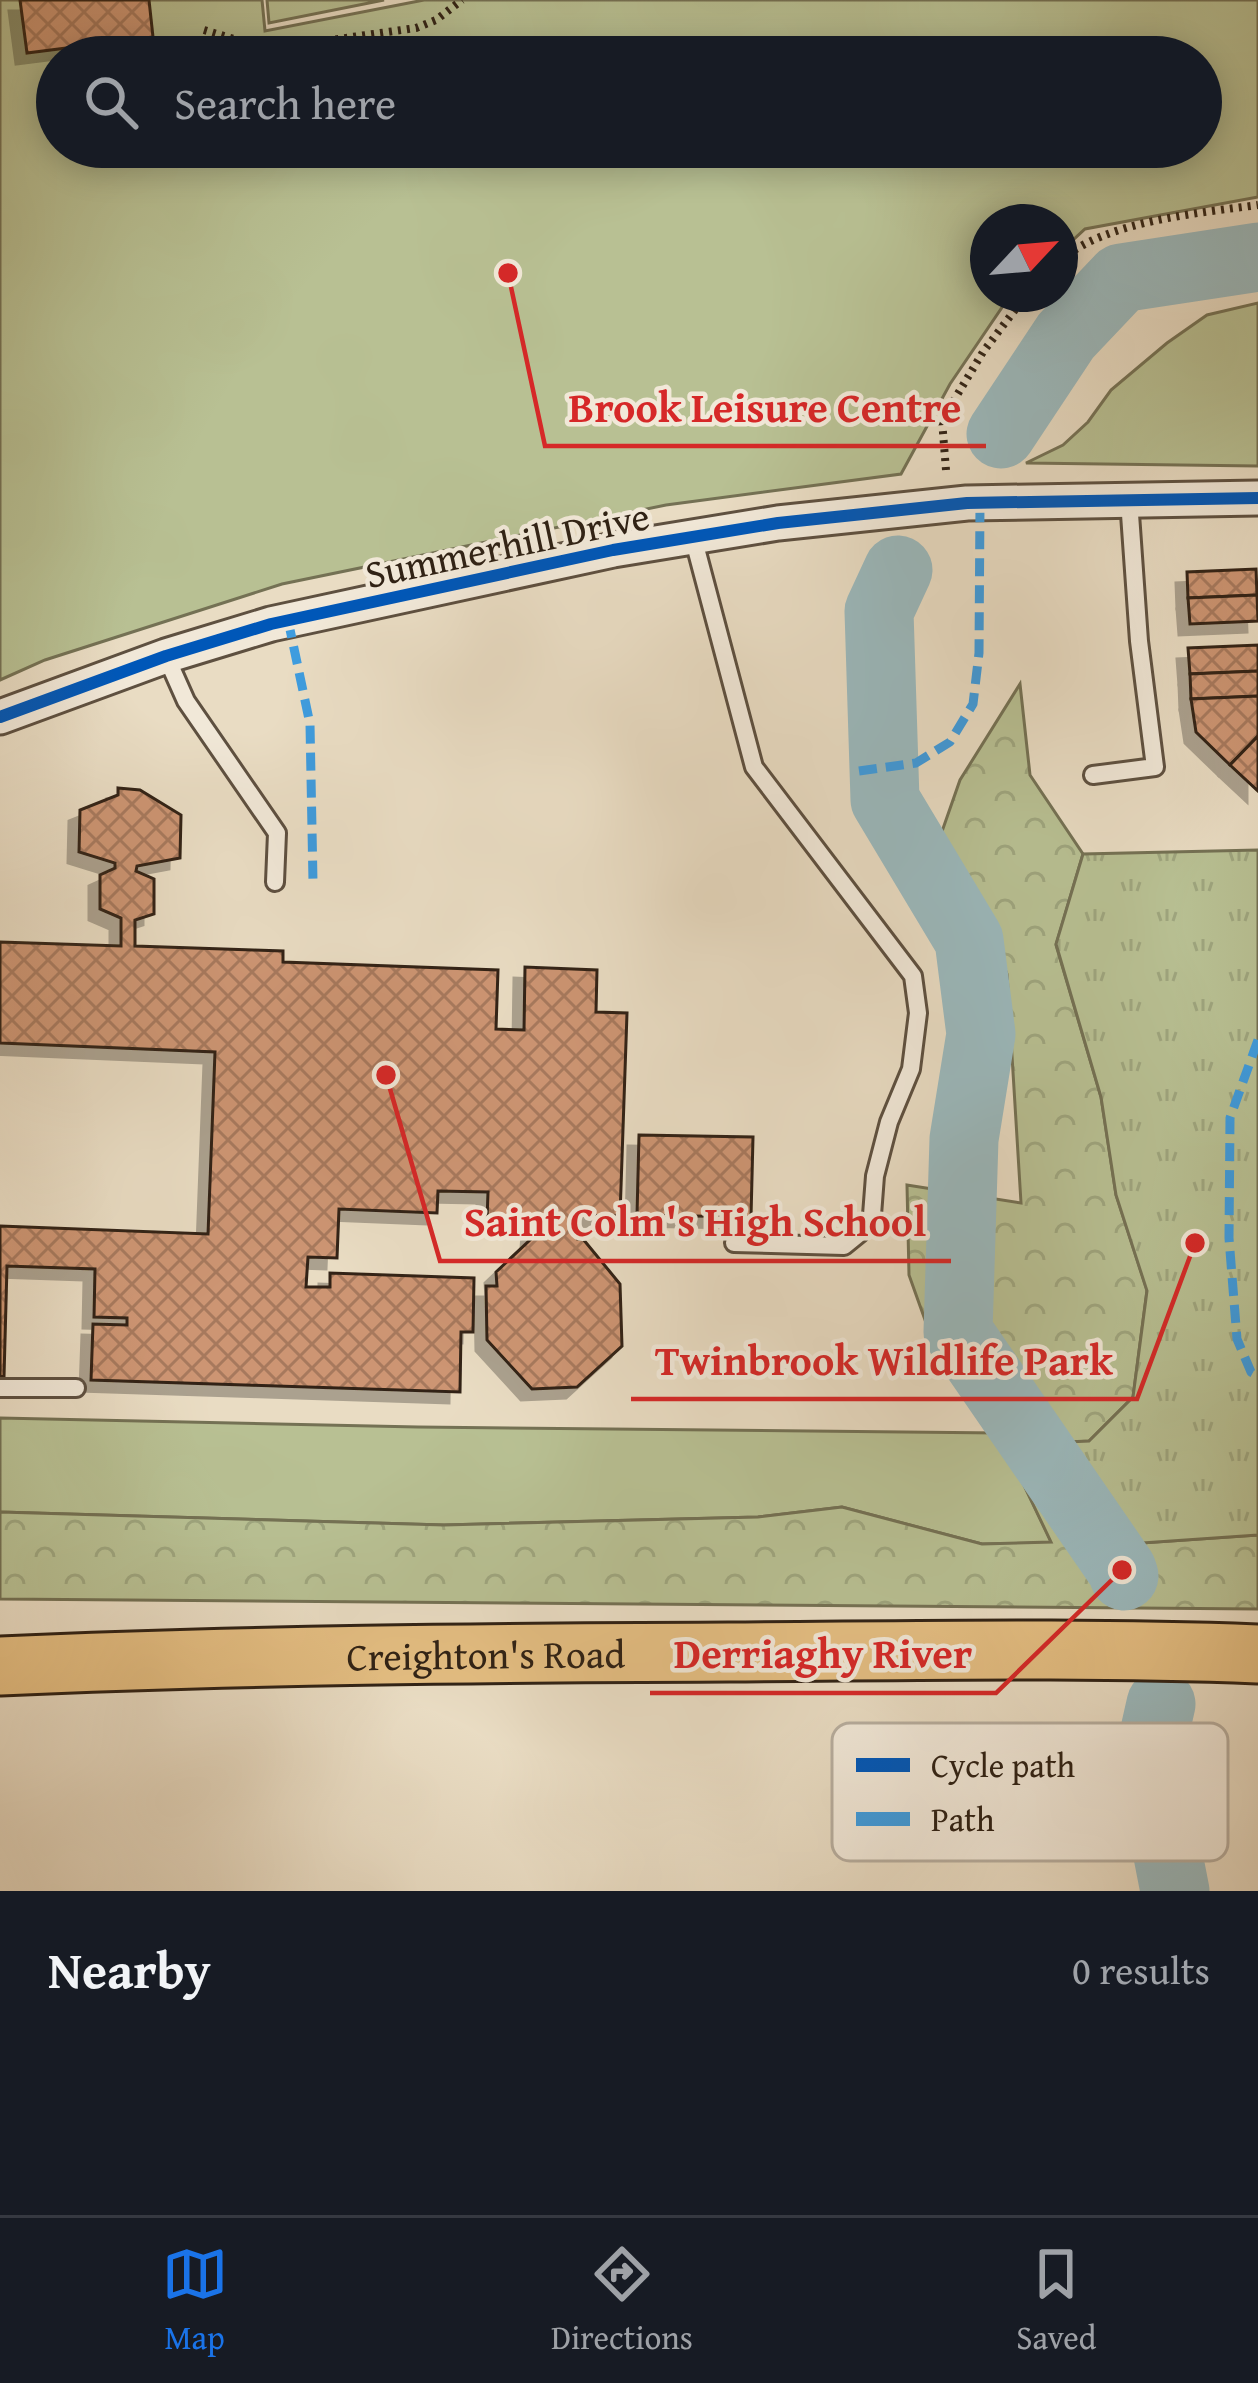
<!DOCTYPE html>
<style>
:root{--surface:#171b24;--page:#242831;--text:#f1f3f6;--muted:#9ea1a6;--line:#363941;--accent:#1a73e8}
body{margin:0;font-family:"Gentium Book Plus",serif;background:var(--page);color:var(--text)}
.compass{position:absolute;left:970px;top:204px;width:108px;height:108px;border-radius:50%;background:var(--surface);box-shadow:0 6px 30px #0003;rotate:64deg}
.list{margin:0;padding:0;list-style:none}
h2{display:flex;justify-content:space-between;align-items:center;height:156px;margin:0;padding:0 48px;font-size:51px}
h2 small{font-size:39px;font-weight:400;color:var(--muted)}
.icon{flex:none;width:66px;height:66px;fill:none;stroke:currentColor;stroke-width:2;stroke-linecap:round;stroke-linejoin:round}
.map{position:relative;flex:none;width:1258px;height:1891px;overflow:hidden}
.search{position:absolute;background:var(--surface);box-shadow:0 6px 30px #0003;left:36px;right:36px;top:36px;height:132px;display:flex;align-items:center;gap:30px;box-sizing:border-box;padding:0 42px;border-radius:66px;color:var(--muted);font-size:45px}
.sheet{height:324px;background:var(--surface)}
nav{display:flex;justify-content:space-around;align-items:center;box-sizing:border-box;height:168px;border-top:3px solid var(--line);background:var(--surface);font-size:33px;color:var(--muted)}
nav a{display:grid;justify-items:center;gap:6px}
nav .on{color:var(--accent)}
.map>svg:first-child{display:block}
.green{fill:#b8c093;stroke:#747154;stroke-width:3;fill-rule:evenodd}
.forest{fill:url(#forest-crowns);stroke:#747154;stroke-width:3}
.park{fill:url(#park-tufts);stroke:#747154;stroke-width:3}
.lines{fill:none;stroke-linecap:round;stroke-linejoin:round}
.river{stroke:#9bb9bd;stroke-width:69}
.building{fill:url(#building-cross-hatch);stroke:#302215;stroke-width:3;filter:url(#shadow)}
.service-casing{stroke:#5e5040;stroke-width:22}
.minor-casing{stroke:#5e5040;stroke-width:39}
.trunk-casing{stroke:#302215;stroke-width:63}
.path{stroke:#302215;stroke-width:8;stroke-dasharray:3 6;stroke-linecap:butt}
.service{stroke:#f1e8d8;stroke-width:16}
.minor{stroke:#f1e8d8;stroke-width:33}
.trunk{stroke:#e4be82;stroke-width:57}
.quiet{stroke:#3e9cdf;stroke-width:9;stroke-dasharray:18 9;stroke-linecap:butt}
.cycleway-casing{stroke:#f1e8d8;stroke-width:20}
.cycleway{stroke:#0057b8;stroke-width:12}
.labels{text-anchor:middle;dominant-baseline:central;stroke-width:9;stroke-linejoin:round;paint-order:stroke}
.street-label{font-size:39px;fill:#302215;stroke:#f1e8d8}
.key{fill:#f1e8d8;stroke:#b7ad9e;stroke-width:3}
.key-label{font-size:33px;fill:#302215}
.leader{fill:none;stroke:#d62828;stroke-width:4.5}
.callout-dot{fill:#d62828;stroke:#f1e8d8;stroke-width:4.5}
.callout-label{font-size:42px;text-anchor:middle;font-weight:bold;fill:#d62828;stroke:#f1e8d8;stroke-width:9;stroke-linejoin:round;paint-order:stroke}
</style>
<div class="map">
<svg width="1258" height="1891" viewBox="0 0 1258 1891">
<defs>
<pattern id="forest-crowns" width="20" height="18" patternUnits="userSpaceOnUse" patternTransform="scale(3)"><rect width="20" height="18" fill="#b8c093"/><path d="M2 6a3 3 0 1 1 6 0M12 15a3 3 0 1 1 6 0" fill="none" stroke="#9ea57e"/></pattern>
<pattern id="park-tufts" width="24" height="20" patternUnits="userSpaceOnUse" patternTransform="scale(3)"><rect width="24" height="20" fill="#b8c093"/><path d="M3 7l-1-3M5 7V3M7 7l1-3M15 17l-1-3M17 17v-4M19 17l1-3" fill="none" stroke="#9ea57e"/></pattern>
<pattern id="building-cross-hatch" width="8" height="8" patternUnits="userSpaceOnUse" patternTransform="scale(3)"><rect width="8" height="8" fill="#cd9573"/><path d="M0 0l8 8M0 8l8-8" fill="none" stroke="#a7795d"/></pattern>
<filter id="shadow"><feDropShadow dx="-11" dy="11" stdDeviation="0" flood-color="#0004"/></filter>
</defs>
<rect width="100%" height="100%" fill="#e9dcc3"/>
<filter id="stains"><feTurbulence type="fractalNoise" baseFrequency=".00167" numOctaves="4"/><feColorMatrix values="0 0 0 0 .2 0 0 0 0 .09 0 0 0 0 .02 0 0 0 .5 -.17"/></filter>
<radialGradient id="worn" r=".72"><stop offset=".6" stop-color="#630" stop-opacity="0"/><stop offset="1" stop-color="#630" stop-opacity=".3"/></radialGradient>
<g class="green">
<path d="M0 0H262L265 31 424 0H1258V197L1085 229 1060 252V222H988V294H1015L1003 306 950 384 901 474 666 505 282 584 45 660 0 680ZM57 57H1201V147H57Z"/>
<path d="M267 0H384L269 23Z"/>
<path d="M1258 303V466L1026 463 1063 445 1088 422 1111 390 1167 343 1207 315Z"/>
<path d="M0 1418 418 1427 999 1433 1052 1543 982 1544 842 1507 758 1517 444 1525 0 1512Z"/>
</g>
<path class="forest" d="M1020 684 1030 775 1083 854 1056 945 1101 1097 1116 1195 1147 1290 1133 1397 1089 1441 1045 1444 1113 1545 1258 1535V1609L0 1599V1512L444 1525 758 1517 842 1507 982 1544 1051 1542 999 1433 940 1362 909 1275 907 1185 1021 1203 1007 974 977 901 939 840 960 780Z"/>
<path class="park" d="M1258 850V1535L1113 1545 1044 1443 1089 1441 1133 1397 1147 1291 1116 1195 1101 1097 1056 944 1083 854Z"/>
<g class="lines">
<g class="river">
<path d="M1001 434 1066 336 1121 278 1258 257"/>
<path d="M898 570 879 611 885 800 969 940 981 1034 964 1139 958 1332 1122 1570 1124 1576"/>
<path d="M1161 1704 1140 1797 1166 1845 1175 1891"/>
</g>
</g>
<g class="building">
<path d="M20 0H149L153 37 27 53Z"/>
<path d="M1256 569 1257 595 1188 598 1187 572Z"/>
<path d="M1257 595 1258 621 1190 624 1188 598Z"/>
<path d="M1258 645V671L1190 674 1188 648Z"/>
<path d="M1258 671V696L1191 699 1190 674Z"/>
<path d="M1258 696V736L1230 765 1196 732 1191 699Z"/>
<path d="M1258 736V791L1230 765Z"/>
<path d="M118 788 140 790 181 815 180 858 137 866 136 871 154 879V914L135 920V946L283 951V962L498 970 496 1029 524 1030 525 967 597 970 596 1012 627 1013 620 1216 579 1215 578 1239H583L620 1284 622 1346 577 1387 532 1389 487 1340 486 1286H497L496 1272 532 1238 533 1222 487 1221 488 1192 438 1191 437 1213 339 1209 337 1258 308 1257 306 1287H330V1273L474 1278 473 1332H461L460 1392 91 1380 93 1324 127 1325V1318L94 1317 95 1269 7 1266 4 1377 0 1376V1226L208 1234 215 1052 0 1043V942L121 946V918L100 909V875L115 868V863L79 852 80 810 118 795Z"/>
<path d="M639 1135 753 1137 751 1217 637 1215Z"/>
</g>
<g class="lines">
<defs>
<g id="service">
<path d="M693 537 754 767 913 976 918 1013 911 1069 889 1122 875 1176 872 1215 860 1233 844 1246 734 1243"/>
<path d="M166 656 186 701 277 833 275 882"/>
<path d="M1093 775 1155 767 1139 641 1129 500"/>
<path d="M0 1388H76"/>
</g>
<path id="minor" d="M0 717 166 656 271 624 613 550 778 523 967 503 1258 498"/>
<g id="trunk">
<path id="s1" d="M0 1666C243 1655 486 1653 729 1652 906 1651 1082 1647 1258 1654"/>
</g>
</defs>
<use href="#service" class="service-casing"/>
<use href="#minor" class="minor-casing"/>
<use href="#trunk" class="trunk-casing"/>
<g class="path">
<path d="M204 30 267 49 416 28 436 20 462 0"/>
<path d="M1060 261C1104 221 1199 213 1258 205"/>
<path d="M946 470 942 420 983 352 1027 294"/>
</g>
<use href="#service" class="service"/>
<use href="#minor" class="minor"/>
<use href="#trunk" class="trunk"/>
<g class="quiet">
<path d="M288 620 310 724 313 882"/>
<path d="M859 771 916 763 950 742 973 704 979 653 980 503"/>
<path d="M1258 1040 1230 1118 1229 1238 1237 1339 1251 1372 1258 1376"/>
</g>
<defs>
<path id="cycleway" d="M0 717 166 656 271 624 613 550 778 523 967 503 1258 498"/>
</defs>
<use href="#cycleway" class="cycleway-casing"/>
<use href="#cycleway" class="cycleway"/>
</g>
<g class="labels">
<g class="street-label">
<text transform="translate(507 544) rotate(-12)">Summerhill Drive</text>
<text stroke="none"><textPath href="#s1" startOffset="486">Creighton's Road</textPath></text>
</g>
</g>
<rect x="832" y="1723" width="396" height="138" rx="18" class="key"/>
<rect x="856" y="1758" width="54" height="14" fill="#0057b8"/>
<rect x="856" y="1812" width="54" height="14" fill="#3e9cdf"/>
<g class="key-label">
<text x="931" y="1777">Cycle path</text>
<text x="931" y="1831">Path</text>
</g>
<path class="leader" d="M508 273L545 446H986M386 1075L440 1261H951M1195 1243L1137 1399H631M1122 1570L996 1693H650"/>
<g class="callout-dot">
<circle cx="508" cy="273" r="12"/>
<circle cx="386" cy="1075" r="12"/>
<circle cx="1195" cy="1243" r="12"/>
<circle cx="1122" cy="1570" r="12"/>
</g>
<g class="callout-label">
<text x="765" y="422">Brook Leisure Centre</text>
<text x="695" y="1236">Saint Colm's High School</text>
<text x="884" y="1375">Twinbrook Wildlife Park</text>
<text x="823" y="1668">Derriaghy River</text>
</g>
<rect width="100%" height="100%" filter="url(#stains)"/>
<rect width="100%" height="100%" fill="url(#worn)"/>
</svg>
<svg class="compass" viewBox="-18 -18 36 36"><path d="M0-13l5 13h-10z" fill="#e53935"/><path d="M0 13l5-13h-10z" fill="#9ea1a6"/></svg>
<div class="search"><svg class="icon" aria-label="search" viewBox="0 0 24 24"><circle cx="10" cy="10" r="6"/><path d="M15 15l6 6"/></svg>Search here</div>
</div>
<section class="sheet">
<h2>Nearby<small>0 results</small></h2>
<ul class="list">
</ul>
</section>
<nav>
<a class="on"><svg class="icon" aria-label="map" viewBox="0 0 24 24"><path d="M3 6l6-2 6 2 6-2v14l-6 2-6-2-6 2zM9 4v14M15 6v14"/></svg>Map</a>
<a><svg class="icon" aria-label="directions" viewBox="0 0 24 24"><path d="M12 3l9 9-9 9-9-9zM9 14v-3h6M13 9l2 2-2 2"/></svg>Directions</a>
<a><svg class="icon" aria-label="saved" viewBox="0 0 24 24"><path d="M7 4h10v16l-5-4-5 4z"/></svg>Saved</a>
</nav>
